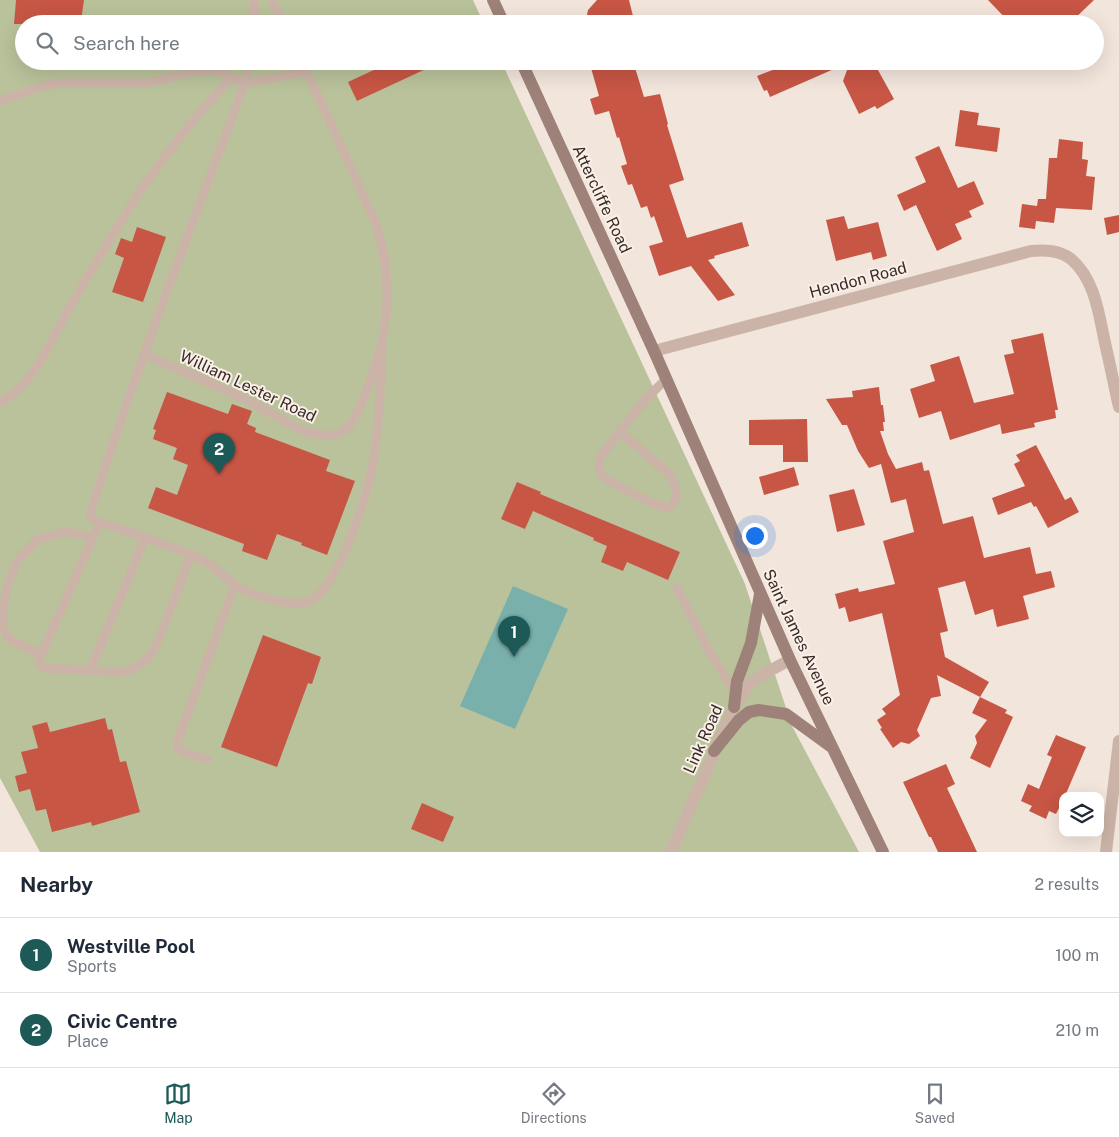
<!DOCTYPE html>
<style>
:root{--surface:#fff;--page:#f2f2f3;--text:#1f2937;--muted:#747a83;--line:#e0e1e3;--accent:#1d5957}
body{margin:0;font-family:"Public Sans",sans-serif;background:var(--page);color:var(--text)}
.controls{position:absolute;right:15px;bottom:15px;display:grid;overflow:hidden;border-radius:10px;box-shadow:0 5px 20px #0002}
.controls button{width:45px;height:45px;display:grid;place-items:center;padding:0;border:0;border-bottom:1px solid var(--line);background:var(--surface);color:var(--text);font:25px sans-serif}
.you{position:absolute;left:754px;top:535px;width:18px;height:18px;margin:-12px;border:4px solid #fff;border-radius:50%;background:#1a73e8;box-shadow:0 0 0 8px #1a73e833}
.badge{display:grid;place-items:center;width:32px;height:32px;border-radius:50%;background:var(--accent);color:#fff;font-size:16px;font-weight:700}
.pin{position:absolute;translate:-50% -41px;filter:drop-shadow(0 1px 2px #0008)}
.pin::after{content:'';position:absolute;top:26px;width:18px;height:15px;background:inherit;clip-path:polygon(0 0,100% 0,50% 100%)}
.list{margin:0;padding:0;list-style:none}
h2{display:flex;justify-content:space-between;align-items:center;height:65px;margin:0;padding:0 20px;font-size:21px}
h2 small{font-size:16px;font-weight:400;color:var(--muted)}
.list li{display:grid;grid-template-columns:32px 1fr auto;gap:15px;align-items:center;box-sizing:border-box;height:75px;padding:0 20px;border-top:1px solid var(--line)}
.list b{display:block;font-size:19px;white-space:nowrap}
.list p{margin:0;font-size:16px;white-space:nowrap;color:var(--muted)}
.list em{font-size:16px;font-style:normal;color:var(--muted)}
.icon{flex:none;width:28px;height:28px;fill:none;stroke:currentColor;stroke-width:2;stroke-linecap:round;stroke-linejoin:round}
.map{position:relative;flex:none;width:1119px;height:852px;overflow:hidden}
.search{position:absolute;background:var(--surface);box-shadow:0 5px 20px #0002;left:15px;right:15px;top:15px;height:55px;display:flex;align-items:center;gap:12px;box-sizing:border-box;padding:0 18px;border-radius:28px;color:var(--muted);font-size:19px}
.sheet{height:215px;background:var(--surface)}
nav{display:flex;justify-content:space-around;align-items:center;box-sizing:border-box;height:70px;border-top:1px solid var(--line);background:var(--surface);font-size:14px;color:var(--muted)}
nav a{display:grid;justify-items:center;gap:2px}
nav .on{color:var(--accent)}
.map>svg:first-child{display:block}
.green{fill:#b9c29b}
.water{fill:#7ab0ac}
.building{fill:#c75645}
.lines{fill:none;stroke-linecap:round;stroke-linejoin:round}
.service{stroke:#cbb4a7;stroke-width:9}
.minor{stroke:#cbb4a7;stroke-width:12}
.secondary{stroke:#9e8279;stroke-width:12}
.labels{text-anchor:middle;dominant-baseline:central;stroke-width:4;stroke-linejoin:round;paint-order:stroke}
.street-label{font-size:16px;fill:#372b28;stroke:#faf0e8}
</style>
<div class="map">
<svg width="1119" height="852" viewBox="0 0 1119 852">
<rect width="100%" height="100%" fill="#f2e5dc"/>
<path class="green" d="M0 0H473L484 24H24V61H501L745 584 792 726 859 852H40L0 778Z"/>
<path class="water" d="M513 586 568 609 515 729 460 706Z"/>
<g class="building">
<path d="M16 0H84L81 21 74 20V24H14Z"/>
<path d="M597 0H629L635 24H585L588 10Z"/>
<path d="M988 0H1094L1069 24H1011Z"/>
<path d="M393 61H443L357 101 348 82Z"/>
<path d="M606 61H633L644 97 660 94 668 124 667 125 684 180 669 185 687 238 742 222 749 246 714 256 715 258 708 260 735 295 718 301 691 266 659 276 649 246 663 242 654 216 651 218 647 206 641 208 632 184 628 185 621 166 627 164 619 137 617 138 609 111 595 115 590 99 599 96 591 68 599 66 598 63Z"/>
<path d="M775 61H873L894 99 877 109 875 106 859 114 843 81 850 62 770 97 767 90 764 91 757 76 778 68Z"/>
<path d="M960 110 979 113 977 125 1000 128 997 152 955 146Z"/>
<path d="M1059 139 1083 142 1082 159 1088 160 1086 176 1095 177 1092 210 1056 208 1054 223 1036 221 1035 229 1019 227 1022 204 1037 206 1038 199H1046L1049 158H1057Z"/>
<path d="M939 146 958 188 974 181 984 204 969 211 972 217 955 224 962 239 937 251 916 205 904 211 897 195 926 182 915 157Z"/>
<path d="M1119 215V232L1107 235 1104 218Z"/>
<path d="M844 216 848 229 878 222 887 256 873 260 871 252 836 261 826 220Z"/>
<path d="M137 227 166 237 143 302 112 292 124 258 115 254 121 238 132 242Z"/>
<path d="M1043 333 1058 410H1055L1056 418 1034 423 1035 427 1002 434 1000 424 950 440 941 411 919 418 910 389 935 381 930 365 959 356 974 403 1014 394 1004 355 1014 353 1011 340Z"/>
<path d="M879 387 881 405H883L885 422H883L884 431H880L888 454 896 469 922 462 924 471 929 470 943 524 973 516 984 558 1030 547 1036 574 1051 571 1055 587 1023 596 1029 619 997 627 993 609 975 615 965 581 938 588 948 631 940 633 945 657 989 682 980 697 937 675 941 696 931 698 917 730 920 736 909 744 901 742 893 748 880 729 882 728 877 720 886 714 882 709 900 695 882 613 849 622 845 607 839 609 835 594 858 588 859 592 895 584 883 541 914 532 906 499 891 503 881 464 869 468 858 451 847 425H842L826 399 853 397 852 391Z"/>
<path d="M167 392 228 414 232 404 252 411 247 424 256 428 255 432 330 460 326 471 355 481 327 555 301 545 302 543 277 534 267 560 242 551 244 544 148 508 156 487 177 495 188 465 173 459 177 448 153 439 156 430 153 429Z"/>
<path d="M807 419 808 462H783V445H749V420Z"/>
<path d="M1036 445 1065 500 1071 497 1079 512 1048 528 1036 506 1034 507 1031 502 998 515 992 498 1025 486 1014 464 1020 461 1016 455Z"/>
<path d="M794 467 799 485 764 495 759 477Z"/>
<path d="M517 482 541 492 540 494 680 552 668 580 627 562 623 571 601 562 607 546 593 540 594 538 533 511 525 529 501 519Z"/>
<path d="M854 489 865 525 837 532 829 495Z"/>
<path d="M263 635 321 657 312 684 308 683 277 767 221 747Z"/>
<path d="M980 697 1007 710 1005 713 1013 717 990 768 970 758 977 743 975 736 987 720 972 713Z"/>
<path d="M105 718 108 730 112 729 120 762 126 761 140 812 92 826 91 822 52 832 46 809 36 811 30 789 19 792 15 776 27 773 21 752 38 748 32 726 47 722 50 732Z"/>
<path d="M1056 735 1086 747 1065 796H1063V800L1056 814 1049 811 1046 819 1029 811 1032 806 1021 801 1028 784 1039 789 1052 757 1047 755Z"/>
<path d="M946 764 955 784 947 788 977 852H938L931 837H929L903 782Z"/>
<path d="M422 803 454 817 443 842 411 829Z"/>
</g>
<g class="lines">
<g class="service">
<path d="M254 0 255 24"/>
<path d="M272 0 283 24"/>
<path d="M250 61 245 83C192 225 137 366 91 511V518C100 524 113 526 123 530 149 539 176 548 201 559 214 565 222 576 234 584 247 594 282 604 298 603 304 603 312 601 316 597 343 573 366 499 373 463 379 424 381 385 382 346"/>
<path d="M0 101 47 85 60 83H145L161 80 199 70 219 72 245 83 306 72"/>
<path d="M144 354C180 370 216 385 251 402 275 414 296 433 323 435 333 436 343 433 350 425 357 416 361 405 365 395 378 361 388 328 387 292 387 268 383 244 375 221L326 113 301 61"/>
<path d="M0 403C37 382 50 341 70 307 93 267 116 228 141 190 168 150 198 113 231 78"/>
<path d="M619 431 668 473C676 484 679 493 673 505 669 507 669 508 665 507 656 506 605 481 601 474 597 467 600 458 604 452L644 401 666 379"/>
<path d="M100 522 41 655 39 664 44 668 114 672 127 671 137 667 147 659 153 651 164 626 191 555"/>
<path d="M677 588 710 653 736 693"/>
<path d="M41 655 8 638 2 625 6 590 17 561 38 539 66 532 92 537"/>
<path d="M90 671 145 538"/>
<path d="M207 759 184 753 178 748 177 742 235 585"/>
</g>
<g class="minor">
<path d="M654 351 1031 251C1046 250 1059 250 1071 259 1095 279 1099 315 1105 343 1110 364 1114 385 1119 407"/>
<path d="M671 852 734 707 748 685 767 672 790 660"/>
<path d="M1106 852 1119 741"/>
</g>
<g class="secondary">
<path d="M493 0 504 24"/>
<path d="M521 61 654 351 790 660 883 852"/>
<path d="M734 707 737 681 751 643 760 594"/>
<path d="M714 751 739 720 749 712 759 710 786 714 830 746"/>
</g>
</g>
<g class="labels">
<g class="street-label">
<text transform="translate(602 199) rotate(65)">Attercliffe Road</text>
<text transform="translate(858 280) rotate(-15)">Hendon Road</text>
<text transform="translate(248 386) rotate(25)">William Lester Road</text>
<text transform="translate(799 637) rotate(65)">Saint James Avenue</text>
<text transform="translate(703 739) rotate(-66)">Link Road</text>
</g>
</g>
</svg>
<div class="controls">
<button><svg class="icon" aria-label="layers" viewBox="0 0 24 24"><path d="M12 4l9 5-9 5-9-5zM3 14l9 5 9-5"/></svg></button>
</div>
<div class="you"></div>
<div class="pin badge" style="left:514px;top:657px">1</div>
<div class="pin badge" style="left:219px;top:474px">2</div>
<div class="search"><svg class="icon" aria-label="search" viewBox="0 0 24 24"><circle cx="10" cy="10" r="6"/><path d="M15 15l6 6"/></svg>Search here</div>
</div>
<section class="sheet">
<h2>Nearby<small>2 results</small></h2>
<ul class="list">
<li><span class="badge">1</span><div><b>Westville Pool</b><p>Sports</p></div><em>100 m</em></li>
<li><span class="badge">2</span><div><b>Civic Centre</b><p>Place</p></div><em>210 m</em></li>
</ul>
</section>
<nav>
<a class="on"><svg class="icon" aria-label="map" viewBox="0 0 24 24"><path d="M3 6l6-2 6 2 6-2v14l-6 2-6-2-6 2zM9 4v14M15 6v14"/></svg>Map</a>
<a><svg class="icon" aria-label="directions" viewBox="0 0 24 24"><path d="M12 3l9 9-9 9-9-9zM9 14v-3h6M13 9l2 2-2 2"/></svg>Directions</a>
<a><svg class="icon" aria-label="saved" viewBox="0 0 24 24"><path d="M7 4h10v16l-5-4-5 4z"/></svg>Saved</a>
</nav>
